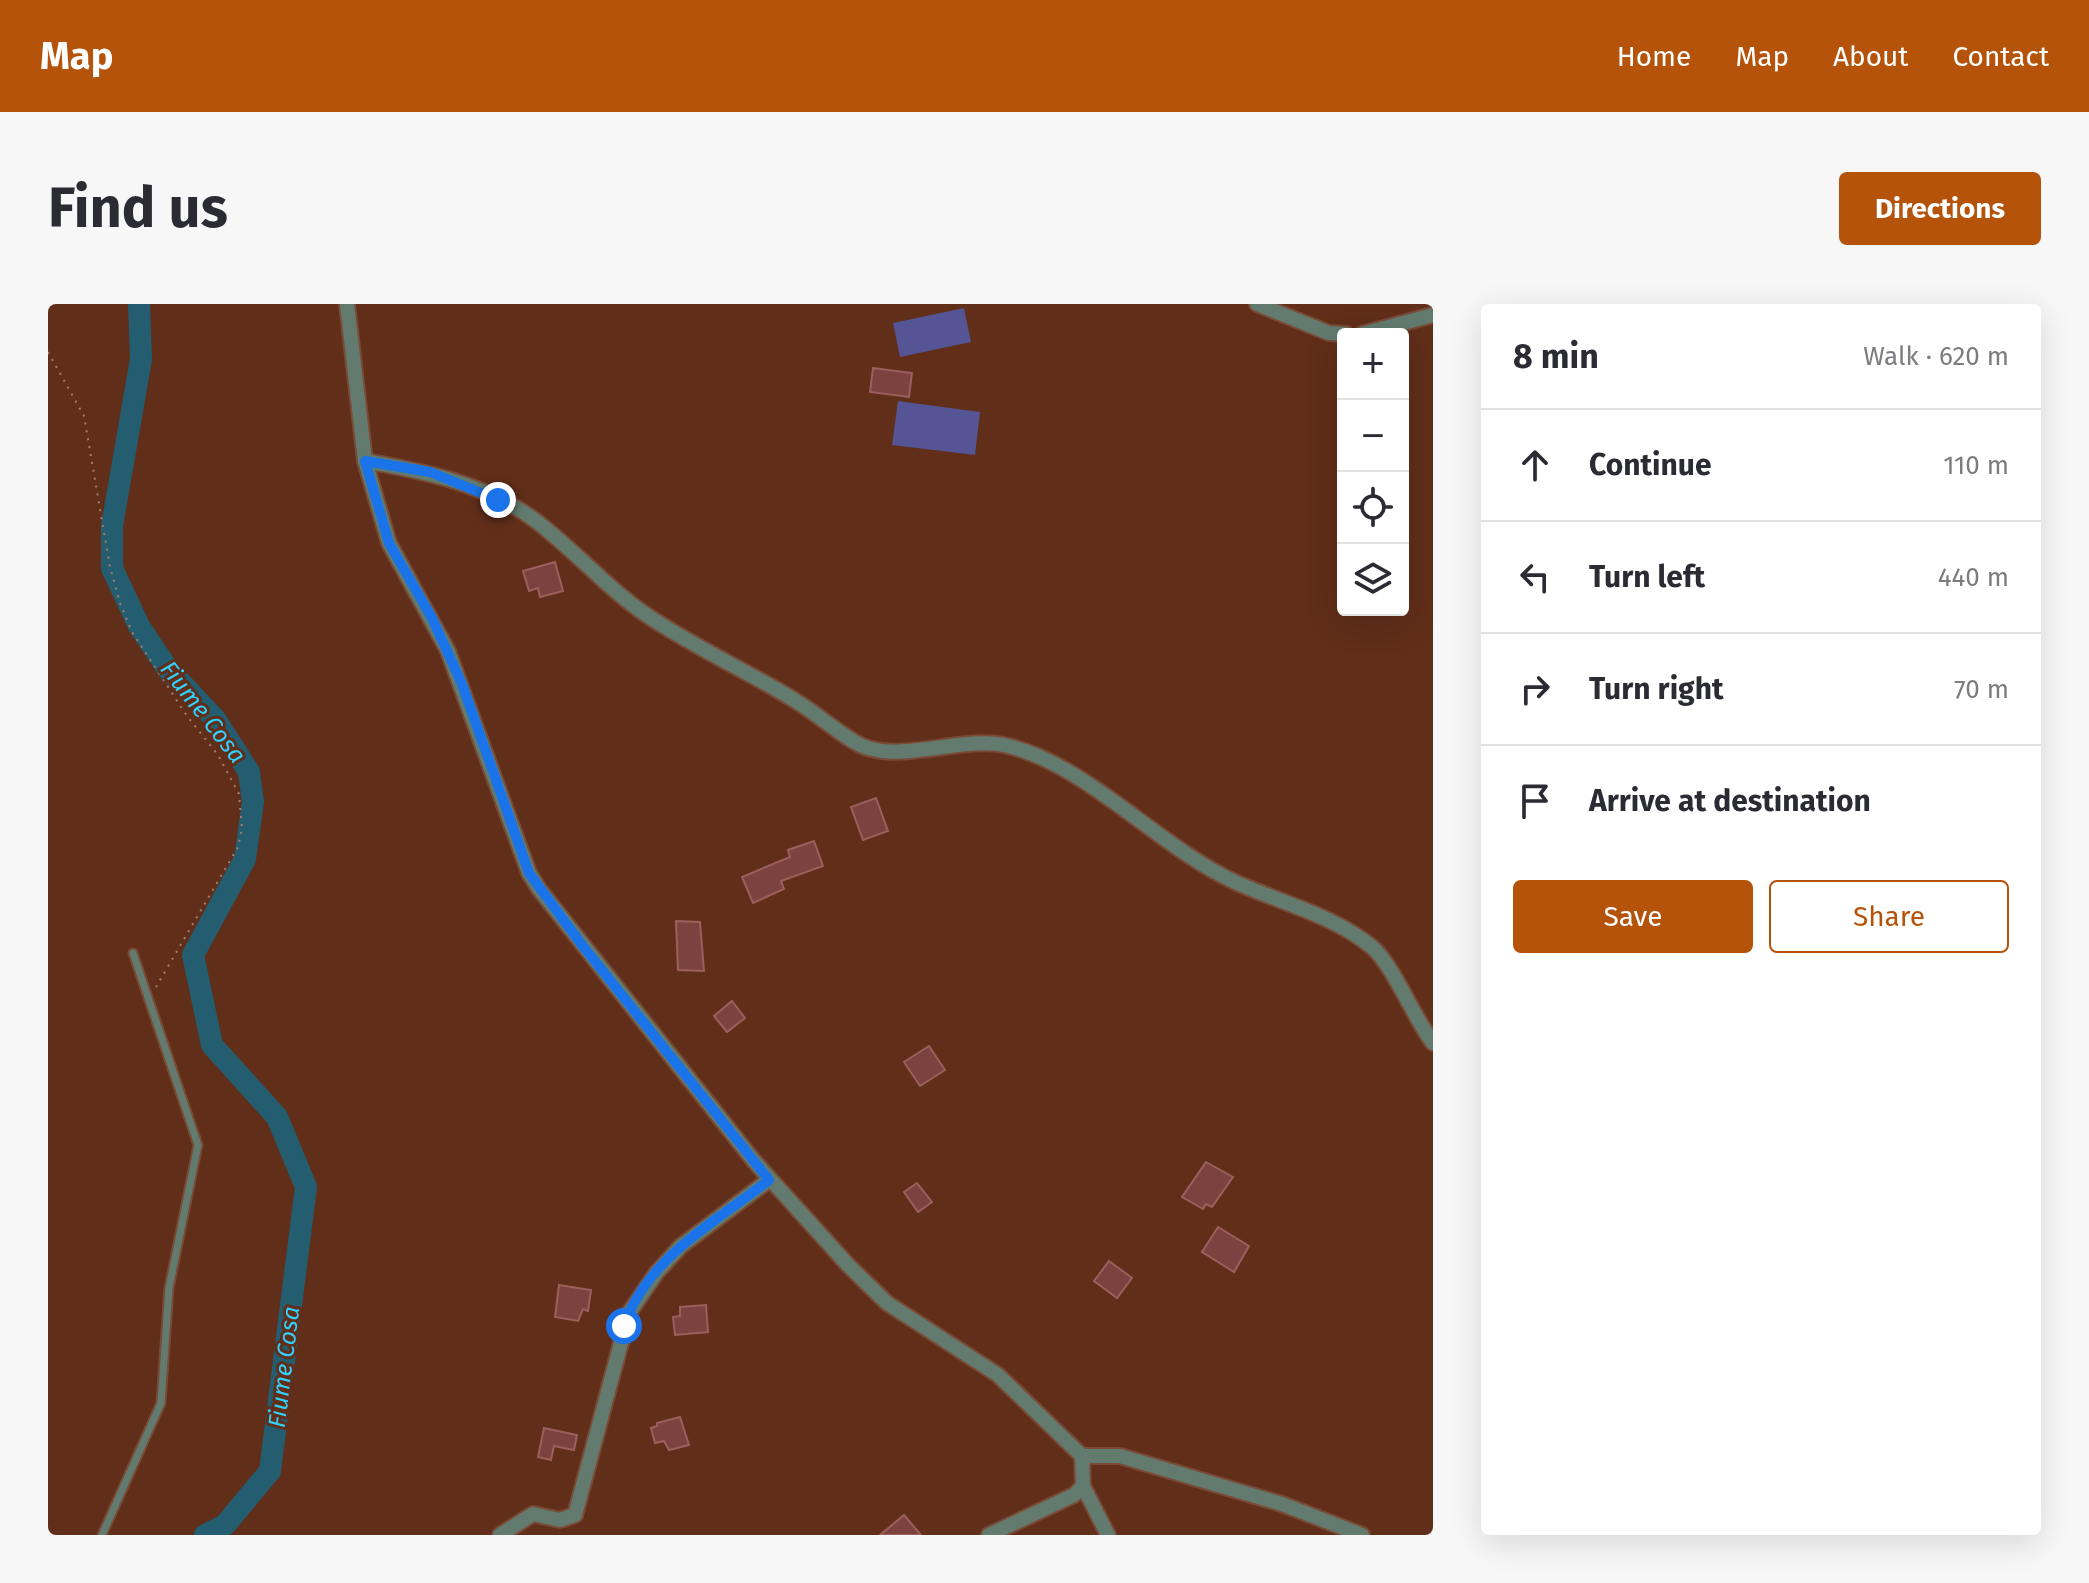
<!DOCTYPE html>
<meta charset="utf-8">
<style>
:root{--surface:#fff;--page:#f7f7f7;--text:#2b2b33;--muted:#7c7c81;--line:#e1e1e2;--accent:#b45309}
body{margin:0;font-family:"Fira Sans",sans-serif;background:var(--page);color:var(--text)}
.controls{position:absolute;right:24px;top:24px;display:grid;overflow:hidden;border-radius:8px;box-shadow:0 8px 32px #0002}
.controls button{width:72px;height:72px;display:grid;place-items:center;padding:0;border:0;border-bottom:2px solid var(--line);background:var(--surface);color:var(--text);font:40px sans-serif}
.stop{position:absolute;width:24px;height:24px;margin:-18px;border:6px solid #1a73e8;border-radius:50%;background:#fff}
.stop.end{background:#1a73e8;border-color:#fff;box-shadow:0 2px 8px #0008}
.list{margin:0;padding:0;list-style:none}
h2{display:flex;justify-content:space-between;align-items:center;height:104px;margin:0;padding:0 32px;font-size:34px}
h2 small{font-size:26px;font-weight:400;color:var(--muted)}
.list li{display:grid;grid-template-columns:52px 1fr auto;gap:24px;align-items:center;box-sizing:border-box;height:112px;padding:0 32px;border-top:2px solid var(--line)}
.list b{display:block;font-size:30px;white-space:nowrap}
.list em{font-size:26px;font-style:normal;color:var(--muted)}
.actions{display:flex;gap:16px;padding:24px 32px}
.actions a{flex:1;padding:18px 0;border:2px solid var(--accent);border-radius:8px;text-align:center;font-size:28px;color:var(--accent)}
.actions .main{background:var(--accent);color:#fff}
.icon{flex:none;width:44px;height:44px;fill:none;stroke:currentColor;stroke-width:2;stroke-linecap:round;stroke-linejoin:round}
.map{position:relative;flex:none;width:1385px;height:1231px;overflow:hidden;border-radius:8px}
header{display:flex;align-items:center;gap:48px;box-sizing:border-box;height:112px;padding:0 40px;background:var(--accent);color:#fff}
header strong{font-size:38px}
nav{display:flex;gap:44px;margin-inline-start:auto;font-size:28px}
.intro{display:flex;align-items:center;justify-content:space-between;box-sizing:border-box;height:192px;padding:0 48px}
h1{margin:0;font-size:56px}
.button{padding:20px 36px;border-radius:8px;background:var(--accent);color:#fff;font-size:28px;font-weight:700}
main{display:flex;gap:48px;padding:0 48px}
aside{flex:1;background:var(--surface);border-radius:8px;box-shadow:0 8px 32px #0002}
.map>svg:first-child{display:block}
.green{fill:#555494}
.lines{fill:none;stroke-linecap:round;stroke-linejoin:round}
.river{stroke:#245d6f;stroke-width:22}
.building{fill:#7b4240;stroke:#9c5f5d;stroke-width:2}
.lane-casing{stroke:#794a36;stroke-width:11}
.street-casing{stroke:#794a36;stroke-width:18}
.path{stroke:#a77e6c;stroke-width:2;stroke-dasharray:2 6;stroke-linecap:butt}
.lane{stroke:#627b6e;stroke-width:7}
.street{stroke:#627b6e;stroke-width:14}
.route{stroke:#1a73e8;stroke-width:10}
.labels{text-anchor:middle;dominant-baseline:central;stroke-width:6;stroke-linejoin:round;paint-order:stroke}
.water-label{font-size:24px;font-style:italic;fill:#31d1ff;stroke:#602e19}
</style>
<header>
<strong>Map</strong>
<nav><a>Home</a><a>Map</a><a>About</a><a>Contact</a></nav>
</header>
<div class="intro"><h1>Find us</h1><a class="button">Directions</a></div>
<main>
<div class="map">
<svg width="1385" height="1231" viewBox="0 0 1385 1231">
<rect width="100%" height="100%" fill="#602e19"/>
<g class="green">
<path d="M916 4 923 38 852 53 845 19Z"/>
<path d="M850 97 932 108 927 151 844 141Z"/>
</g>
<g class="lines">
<path class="river" d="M91 0 93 55 64 222V264L91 322 119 364 167 415 201 468 205 498 197 555 145 651 164 741 229 813 258 883 222 1167 177 1221 157 1231"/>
</g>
<g class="building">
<path d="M825 64 864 69 861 93 822 88Z"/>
<path d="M507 258 515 287 492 293 490 284 481 287 475 267Z"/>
<path d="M828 494 840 527 815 536 803 503Z"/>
<path d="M766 537 775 562 733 577 736 585 705 599 694 573 742 553 740 546Z"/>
<path d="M628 617 652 618 656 667 630 666Z"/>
<path d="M684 697 697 714 679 728 666 712Z"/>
<path d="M881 742 897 766 872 782 856 758Z"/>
<path d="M1158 858 1185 873 1164 903 1158 900 1155 905 1134 893Z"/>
<path d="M869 879 884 898 870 908 856 888Z"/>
<path d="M1170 923 1201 942 1186 968 1154 948Z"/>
<path d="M1061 957 1084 974 1069 994 1046 977Z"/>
<path d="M511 981 543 986 540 1007 535 1005 530 1017 507 1013Z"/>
<path d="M658 1001 660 1028 627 1031 625 1013 632 1012V1003Z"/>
<path d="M632 1113 641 1141 621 1146 616 1137 607 1139 603 1124 609 1122V1119Z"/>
<path d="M496 1124 529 1131 526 1146 506 1142 503 1156 490 1153Z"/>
<path d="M856 1211 873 1231H832Z"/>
</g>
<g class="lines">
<defs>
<path id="lane" d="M54 1231 113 1099 121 984 150 841 85 649"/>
<g id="street">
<path d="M299 0 317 157 341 239 400 347 481 569 491 585 706 857 800 961 839 999 950 1071 1034 1152H1072L1234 1200 1314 1231"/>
<path d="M1209 0 1281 29 1298 30"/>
<path d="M1314 30 1385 11"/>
<path d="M317 157C374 167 435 179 484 214 525 244 557 283 600 312 646 343 695 365 743 394 765 407 783 423 805 437 845 464 912 430 960 442 1039 461 1111 543 1187 578 1233 599 1285 611 1324 643 1345 661 1366 714 1385 739"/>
<path d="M1035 1182 1060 1231"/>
<path d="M452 1231 485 1210 512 1216 527 1211 581 1009 609 968 633 942 721 876"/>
<path d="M941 1231 1026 1191 1035 1182 1034 1152"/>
</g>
</defs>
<use href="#lane" class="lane-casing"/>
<use href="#street" class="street-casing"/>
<path class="path" d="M0 48 36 112 62 263 72 299 84 328 139 412 170 451 191 490 194 525 190 543 108 683"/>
<use href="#lane" class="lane"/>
<use href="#street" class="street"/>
</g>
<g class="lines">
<path class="route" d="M450 196 382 168 317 157 341 239 384 314 414 380 481 569 534 641 721 876C668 918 599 953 576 1022"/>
</g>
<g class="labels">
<g class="water-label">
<text transform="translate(155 408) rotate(52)">Fiume Cosa</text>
<text transform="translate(236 1063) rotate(-83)">Fiume Cosa</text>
</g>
</g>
</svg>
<div class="controls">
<button>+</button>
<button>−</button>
<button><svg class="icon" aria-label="locate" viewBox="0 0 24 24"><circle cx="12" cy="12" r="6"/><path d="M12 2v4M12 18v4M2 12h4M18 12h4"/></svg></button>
<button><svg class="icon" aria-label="layers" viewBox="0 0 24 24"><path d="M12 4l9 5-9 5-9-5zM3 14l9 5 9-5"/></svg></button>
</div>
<div class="stop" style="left:576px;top:1022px"></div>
<div class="stop end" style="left:450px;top:196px"></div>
</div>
<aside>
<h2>8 min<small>Walk · 620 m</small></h2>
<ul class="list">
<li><svg class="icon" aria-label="ahead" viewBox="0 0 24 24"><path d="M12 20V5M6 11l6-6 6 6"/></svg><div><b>Continue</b></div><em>110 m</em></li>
<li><svg class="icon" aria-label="left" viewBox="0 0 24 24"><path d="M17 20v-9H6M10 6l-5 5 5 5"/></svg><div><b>Turn left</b></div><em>440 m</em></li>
<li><svg class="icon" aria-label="right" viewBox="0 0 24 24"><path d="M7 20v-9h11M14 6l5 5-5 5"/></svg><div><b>Turn right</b></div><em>70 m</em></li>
<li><svg class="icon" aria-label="arrive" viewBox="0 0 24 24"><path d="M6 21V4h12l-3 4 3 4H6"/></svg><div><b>Arrive at destination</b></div></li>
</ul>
<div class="actions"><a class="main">Save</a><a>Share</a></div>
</aside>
</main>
